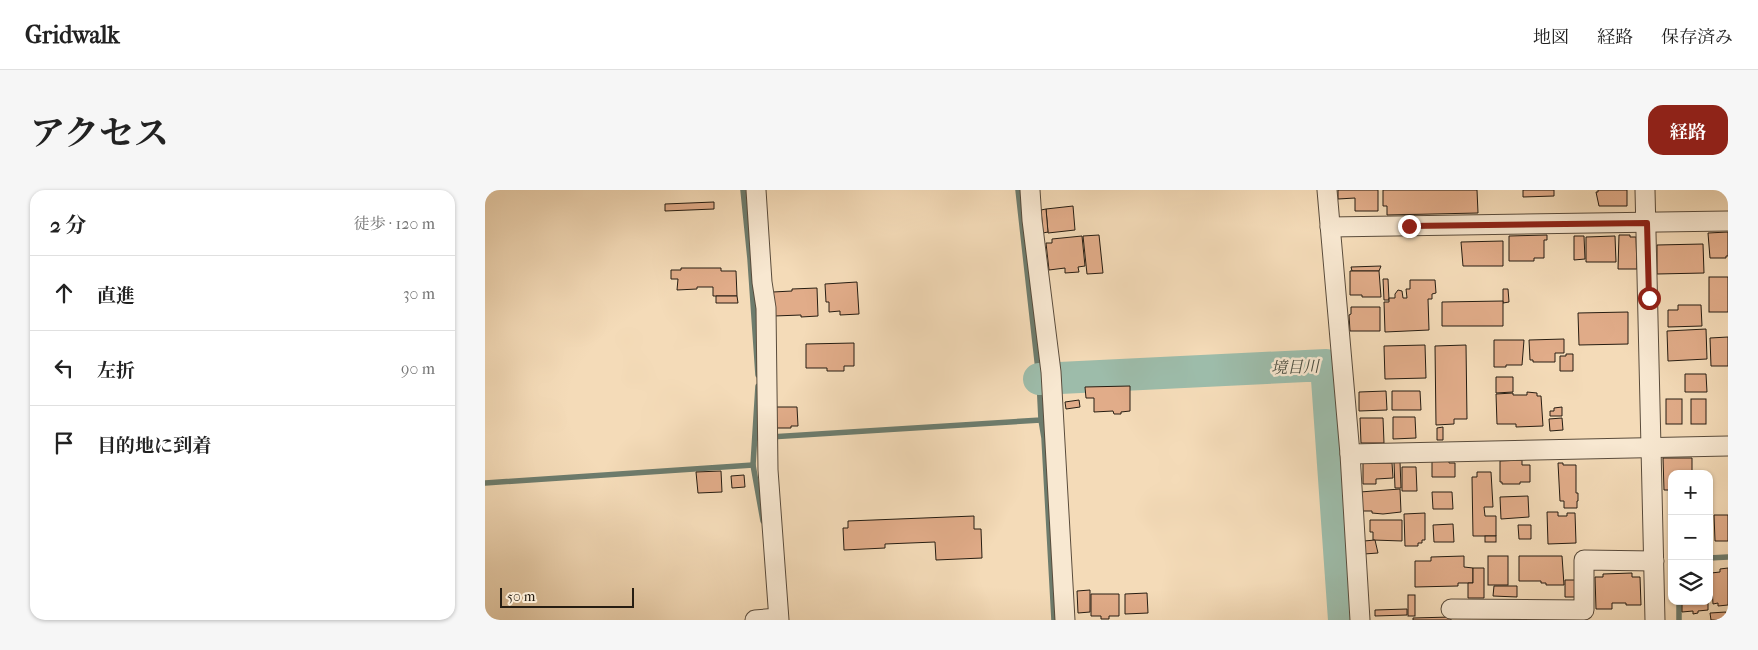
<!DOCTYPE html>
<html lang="ja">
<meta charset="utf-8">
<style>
:root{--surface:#fff;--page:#f6f6f6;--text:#222;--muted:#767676;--line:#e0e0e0;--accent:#8f2418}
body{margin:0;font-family:"IM FELL French Canon","Noto Serif JP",serif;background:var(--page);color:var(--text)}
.controls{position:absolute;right:15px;bottom:15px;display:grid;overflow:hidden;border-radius:10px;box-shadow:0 1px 4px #0004}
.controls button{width:45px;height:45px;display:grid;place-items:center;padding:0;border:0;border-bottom:1px solid var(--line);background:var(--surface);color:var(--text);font:25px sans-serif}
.scale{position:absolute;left:15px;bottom:12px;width:134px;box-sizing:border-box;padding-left:5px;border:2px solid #261d12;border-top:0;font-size:14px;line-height:18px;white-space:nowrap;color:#261d12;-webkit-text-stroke:4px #f8e8d1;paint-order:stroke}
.stop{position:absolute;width:15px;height:15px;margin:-11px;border:4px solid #8f2418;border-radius:50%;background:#fff}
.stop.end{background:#8f2418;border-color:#fff;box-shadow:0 1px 5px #0008}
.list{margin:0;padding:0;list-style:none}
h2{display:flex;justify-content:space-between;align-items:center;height:65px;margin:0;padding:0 20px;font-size:21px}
h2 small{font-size:16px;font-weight:400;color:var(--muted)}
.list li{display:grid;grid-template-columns:32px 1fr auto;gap:15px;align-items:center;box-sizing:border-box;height:75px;padding:0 20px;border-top:1px solid var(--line)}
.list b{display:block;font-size:19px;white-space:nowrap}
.list em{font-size:16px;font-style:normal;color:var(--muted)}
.icon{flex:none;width:28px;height:28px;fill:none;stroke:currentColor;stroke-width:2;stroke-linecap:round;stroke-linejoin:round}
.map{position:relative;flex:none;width:1243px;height:430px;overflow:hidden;border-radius:15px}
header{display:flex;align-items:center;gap:30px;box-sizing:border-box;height:70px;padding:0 25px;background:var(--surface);border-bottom:1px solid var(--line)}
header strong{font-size:24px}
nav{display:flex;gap:28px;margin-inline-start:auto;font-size:18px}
.intro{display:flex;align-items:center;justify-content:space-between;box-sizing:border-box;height:120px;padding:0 30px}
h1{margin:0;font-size:35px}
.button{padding:12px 22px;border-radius:15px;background:var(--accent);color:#fff;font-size:18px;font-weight:700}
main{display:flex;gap:30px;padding:0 30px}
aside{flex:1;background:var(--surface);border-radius:15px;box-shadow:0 1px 4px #0004}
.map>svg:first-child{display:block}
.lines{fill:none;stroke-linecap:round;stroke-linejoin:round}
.stream{stroke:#6d7c6d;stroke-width:5.5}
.river{stroke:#9dbcaa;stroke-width:32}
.building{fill:#e1ac89;stroke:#261d12}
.minor-casing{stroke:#5a4c3c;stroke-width:21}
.minor{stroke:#f8e8d1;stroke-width:19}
.route{stroke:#8f2418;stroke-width:6}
.labels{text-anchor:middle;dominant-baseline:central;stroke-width:5;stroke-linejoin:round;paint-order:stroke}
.water-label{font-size:16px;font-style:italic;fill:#4a4d40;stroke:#f8e8d1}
</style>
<header>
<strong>Gridwalk</strong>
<nav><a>地図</a><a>経路</a><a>保存済み</a></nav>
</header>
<div class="intro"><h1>アクセス</h1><a class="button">経路</a></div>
<main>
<aside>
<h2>2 分<small>徒歩 · 120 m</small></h2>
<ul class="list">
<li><svg class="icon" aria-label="ahead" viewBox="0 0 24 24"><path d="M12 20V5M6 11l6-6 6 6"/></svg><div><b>直進</b></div><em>30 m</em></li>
<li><svg class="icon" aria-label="left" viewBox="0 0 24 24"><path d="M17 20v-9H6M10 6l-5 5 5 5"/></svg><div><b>左折</b></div><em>90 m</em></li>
<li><svg class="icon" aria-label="arrive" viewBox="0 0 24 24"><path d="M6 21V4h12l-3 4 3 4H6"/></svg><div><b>目的地に到着</b></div></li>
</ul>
</aside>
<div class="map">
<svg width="1243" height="430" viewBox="0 0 1243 430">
<rect width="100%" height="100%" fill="#f4dbb8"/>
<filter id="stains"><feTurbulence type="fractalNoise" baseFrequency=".004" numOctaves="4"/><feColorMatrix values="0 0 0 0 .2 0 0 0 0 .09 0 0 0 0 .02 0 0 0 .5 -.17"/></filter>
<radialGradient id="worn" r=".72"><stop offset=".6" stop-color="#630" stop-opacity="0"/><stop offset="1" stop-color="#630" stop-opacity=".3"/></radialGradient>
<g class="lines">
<g class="stream">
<path d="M258 0 265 69 273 185"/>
<path d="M273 196 268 275 278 331"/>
<path d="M556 230 559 248 569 430"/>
<path d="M270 248 556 230 554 189 533 0"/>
<path d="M0 293 268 275"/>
<path d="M1224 368 1243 367"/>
<path d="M1194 411V430"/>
</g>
<path class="river" d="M554 189 841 175 859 430"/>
</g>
<g class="building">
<path d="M853 0H893V21H870V8L853 9Z"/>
<path d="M898 0H992L993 23 902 25V16H898Z"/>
<path d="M1038 0H1069V6L1038 7Z"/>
<path d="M1113 0H1142V16H1114L1111 2H1113Z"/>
<path d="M229 12V19L180 21V14Z"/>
<path d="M588 16 590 40 563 43 561 19Z"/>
<path d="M561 19 563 42 558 43 556 20Z"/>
<path d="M1243 42V66H1241V68H1225L1223 43Z"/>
<path d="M614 45 618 83 602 84 598 46Z"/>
<path d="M1062 45V50H1059V68H1049V71H1024V46Z"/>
<path d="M1134 45H1145V47H1151L1152 79H1133Z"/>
<path d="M597 46 600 76 593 77 594 82 580 83V78L564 80 561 53H567V49Z"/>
<path d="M1089 46H1099L1100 69 1089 70Z"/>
<path d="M1130 46 1131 72H1101V47Z"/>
<path d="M1018 51V76H978L976 52Z"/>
<path d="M1218 54 1219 83 1172 84V55Z"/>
<path d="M896 76 894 81H867L866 77Z"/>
<path d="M196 78H236V81H251L252 106H228V97H212V99L192 100 193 89H186V80H196Z"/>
<path d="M865 81H894L896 107H877V105H865Z"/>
<rect x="1224" y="87" width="19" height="35"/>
<path d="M898 89H903L904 110H899Z"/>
<path d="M925 90H950L951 103 947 104V109H943L944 140 900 142 899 112H904V108H910V104L913 100 917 101 918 108H922L921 99H925Z"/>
<path d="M372 92 374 124 355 125V121L344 122V112H341L340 94Z"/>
<path d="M332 98 333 126 316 127V125L289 126 288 102 307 101V99Z"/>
<path d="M1018 99H1023L1024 112 1018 113Z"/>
<path d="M231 106H252L253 113H231Z"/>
<path d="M1018 111V136H957V112Z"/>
<path d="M1193 115H1216L1217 136 1183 137V120H1193Z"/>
<path d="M866 117H895V141H865L864 125 866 124Z"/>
<path d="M1143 122V154L1094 155 1093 123Z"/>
<path d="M1221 139 1222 169 1183 171 1182 141Z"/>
<path d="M1243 147V176H1226L1225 148Z"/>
<path d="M1079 149V163H1070V172H1048V170H1045L1044 150Z"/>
<path d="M1009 150H1039L1037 175H1021V177H1009Z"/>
<path d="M369 153V176H359V181H342V178H321V154Z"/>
<path d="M940 155 941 188 900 189 899 156Z"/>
<path d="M981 155 982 229H969V234L951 235 950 156Z"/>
<path d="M1081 164H1088V181H1075V166H1081Z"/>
<path d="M1200 184H1221L1222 202H1200Z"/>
<path d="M1011 187H1028V202L1011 203Z"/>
<path d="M645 196V221L636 222V224H629L628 221 609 222V208H601L600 197Z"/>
<path d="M901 201 902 220 874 221V202Z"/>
<path d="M907 201H935L936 220H907Z"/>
<path d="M1042 202 1052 203V206H1056L1058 236 1031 237V234H1012L1011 204 1028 203V205H1042Z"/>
<rect x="1181" y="209" width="16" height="25"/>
<rect x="1206" y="209" width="15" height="25"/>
<path d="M594 210 595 217 581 219 580 212Z"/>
<path d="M290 217H312L313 236H306V238H291Z"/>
<path d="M1077 217V226H1065V221H1069V218Z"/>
<path d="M908 227H930L931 248 908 249Z"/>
<path d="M875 228H898L899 253H876Z"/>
<path d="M1077 228 1078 240 1065 241 1064 229Z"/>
<path d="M958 237V250H952V238Z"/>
<path d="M1178 268H1207V284H1187V300H1179Z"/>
<path d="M964 270V273H970V287H947V271Z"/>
<path d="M1037 270V275H1045V292H1035V294H1017V292H1015V271Z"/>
<path d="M909 272H915L916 298H910Z"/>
<path d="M878 273H907L908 288 891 289V294H878Z"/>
<path d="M1073 273H1078V275H1091V303H1093V311H1092V318H1079V311H1075Z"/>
<path d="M917 277H931L932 301H917Z"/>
<path d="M236 281 237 302 213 303 211 282Z"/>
<path d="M992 282H1006L1008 317H999L1000 326H1011V346H988L987 287H992Z"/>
<path d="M259 285 260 297 247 298 246 286Z"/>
<path d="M915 299 916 322 898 324 887 323V321H876L875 302Z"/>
<path d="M947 302H967L968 319H948Z"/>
<path d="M1043 306 1044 327 1016 329 1015 307Z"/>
<path d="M1062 322H1073V326H1082V323H1090L1091 353 1063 354Z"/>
<path d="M940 323V350H937V353H933V356H920L919 324Z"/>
<path d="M1229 325H1243V351H1230Z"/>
<path d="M489 326V339H496L497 368 451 370 450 352 400 354V358L359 360 358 338H363V331Z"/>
<path d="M885 330H917V351L888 350V342H885Z"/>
<path d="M968 334 969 352H949L948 335Z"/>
<path d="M1033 335H1046V349H1034Z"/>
<rect x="1000" y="346" width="11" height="6"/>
<path d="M890 350 893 363 879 364V351Z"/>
<path d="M979 366V377L988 378V393H973V396L930 397V371H946V367Z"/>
<rect x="1003" y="366" width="20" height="29"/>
<path d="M1034 366H1077L1079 395H1061V393H1056V391H1034Z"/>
<path d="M988 378H999V408H983V393H988Z"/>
<path d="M1243 378V415L1233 416V413L1228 414 1226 383 1235 382V379Z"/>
<path d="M1147 383V387H1155L1156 415H1141V413H1127V419H1111L1110 387H1118V384Z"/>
<path d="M1080 390H1094L1095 407H1080Z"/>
<path d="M1009 396H1032V407L1008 406Z"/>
<path d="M605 400V422L593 423 592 401Z"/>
<path d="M662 403 663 423 640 424V404Z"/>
<path d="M606 404H634V426H624V429H616V426H606Z"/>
<rect x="923" y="405" width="7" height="21"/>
<path d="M1197 411H1223V420L1213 421V423L1208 424V421L1197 422Z"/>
<path d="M922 419V425L890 426V420Z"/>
<path d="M1241 422 1242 430H1226L1225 423Z"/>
<path d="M966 427V430H928V428Z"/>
</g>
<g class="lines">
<defs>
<g id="minor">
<path d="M271 0 277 92 281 118 283 280 294 430"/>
<path d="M545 0 547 30 566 182 580 430"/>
<path d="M842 0 865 264 875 430"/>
<path d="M1160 0 1170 430"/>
<path d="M845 37 1243 31"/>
<path d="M865 264 1243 256"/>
<path d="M966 419 1099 420V370L1169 371"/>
<path d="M270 430 293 428"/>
</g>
</defs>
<use href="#minor" class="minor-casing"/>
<use href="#minor" class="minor"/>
</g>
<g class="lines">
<path class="route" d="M924 36 1162 33 1164 108"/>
</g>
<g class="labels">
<g class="water-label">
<text transform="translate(810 177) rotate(-2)">境目川</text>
</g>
</g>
<rect width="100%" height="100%" filter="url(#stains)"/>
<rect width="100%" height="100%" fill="url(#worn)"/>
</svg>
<div class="controls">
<button>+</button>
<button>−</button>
<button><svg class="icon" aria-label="layers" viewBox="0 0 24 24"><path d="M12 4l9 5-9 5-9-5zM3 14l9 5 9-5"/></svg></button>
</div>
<div class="scale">50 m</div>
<div class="stop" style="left:1164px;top:108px"></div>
<div class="stop end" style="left:924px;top:36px"></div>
</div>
</main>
